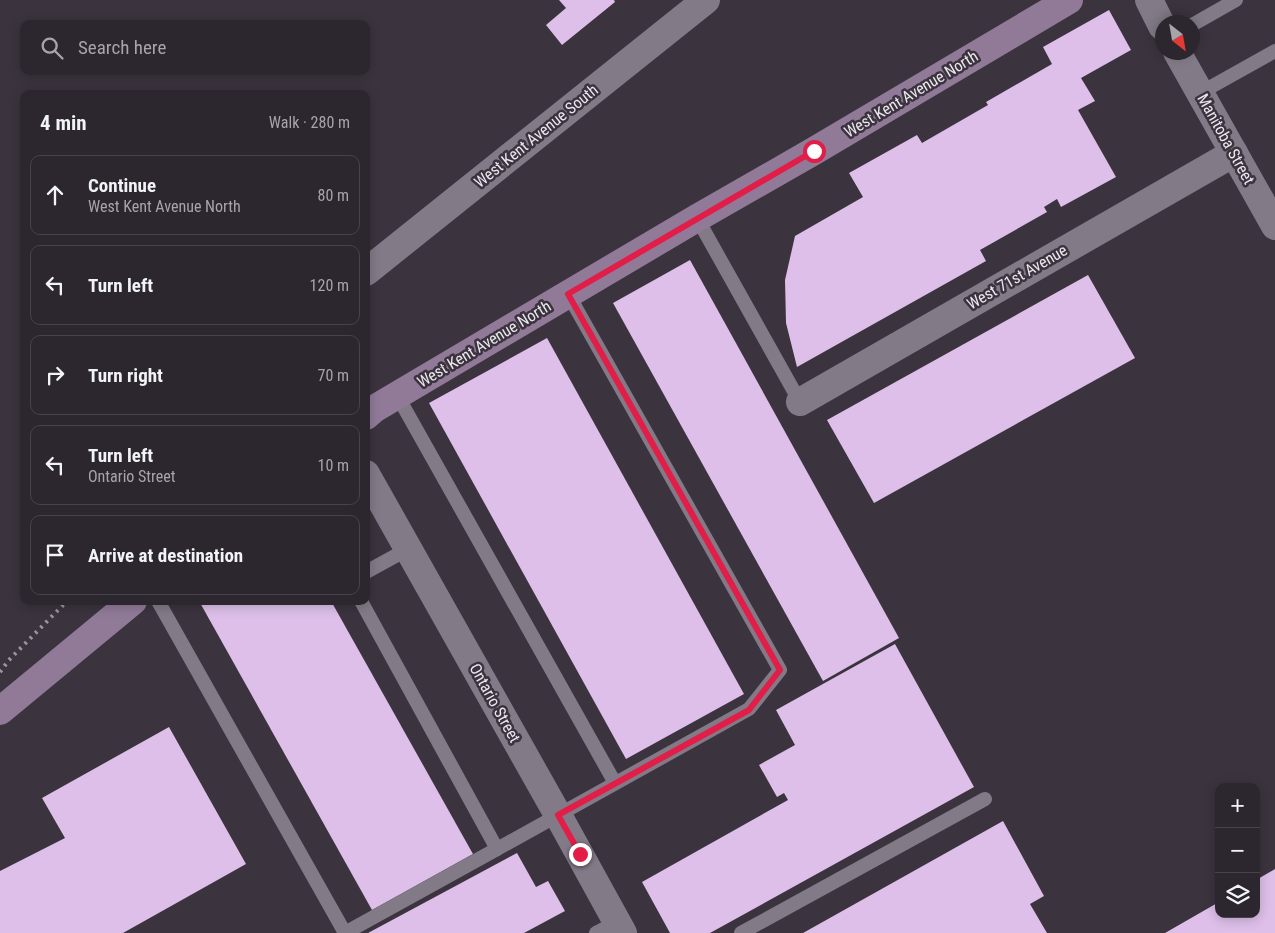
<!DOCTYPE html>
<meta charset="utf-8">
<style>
:root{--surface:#2c262e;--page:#342e36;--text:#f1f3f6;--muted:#a6a5aa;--line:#48434a}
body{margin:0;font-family:"Roboto Condensed",sans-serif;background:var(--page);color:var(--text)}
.controls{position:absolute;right:15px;bottom:15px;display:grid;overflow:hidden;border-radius:10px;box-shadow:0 2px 12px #0003}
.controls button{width:45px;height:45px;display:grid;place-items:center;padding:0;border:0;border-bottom:1px solid var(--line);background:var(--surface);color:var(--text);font:25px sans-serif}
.compass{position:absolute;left:1155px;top:15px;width:45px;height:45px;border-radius:50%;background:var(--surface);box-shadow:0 2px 12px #0003;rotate:149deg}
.stop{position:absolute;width:15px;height:15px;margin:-11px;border:4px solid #e11d48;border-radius:50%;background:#fff}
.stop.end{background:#e11d48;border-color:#fff;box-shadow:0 1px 5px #0008}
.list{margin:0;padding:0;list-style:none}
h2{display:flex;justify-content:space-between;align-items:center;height:65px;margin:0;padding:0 20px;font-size:21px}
h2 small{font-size:16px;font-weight:400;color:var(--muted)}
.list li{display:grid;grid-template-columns:32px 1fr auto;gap:15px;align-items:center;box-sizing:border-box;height:80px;margin:0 10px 10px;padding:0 10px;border:1px solid var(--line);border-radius:10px}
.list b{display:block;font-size:19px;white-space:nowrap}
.list p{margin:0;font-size:16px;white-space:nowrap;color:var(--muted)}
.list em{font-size:16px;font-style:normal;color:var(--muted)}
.icon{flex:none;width:28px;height:28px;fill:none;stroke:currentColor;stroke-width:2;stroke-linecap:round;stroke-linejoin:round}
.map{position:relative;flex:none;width:1275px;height:933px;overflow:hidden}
.search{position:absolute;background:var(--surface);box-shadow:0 2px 12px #0003;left:20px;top:20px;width:350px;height:55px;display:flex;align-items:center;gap:12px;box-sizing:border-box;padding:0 18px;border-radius:10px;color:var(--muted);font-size:19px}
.panel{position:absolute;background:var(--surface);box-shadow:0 2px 12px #0003;left:20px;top:90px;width:350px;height:515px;border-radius:10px}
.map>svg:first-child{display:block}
.building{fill:#ddbfe9}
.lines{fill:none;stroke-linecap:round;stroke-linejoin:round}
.lane{stroke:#837a87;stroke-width:14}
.street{stroke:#837a87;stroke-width:28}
.secondary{stroke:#907a98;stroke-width:28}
.rail{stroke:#9b949d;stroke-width:4;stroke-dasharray:2.5 5;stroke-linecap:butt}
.route{stroke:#e11d48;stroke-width:6}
.labels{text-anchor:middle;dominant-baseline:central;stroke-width:5;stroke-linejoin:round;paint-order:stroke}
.street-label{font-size:16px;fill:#ece7ee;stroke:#3b333e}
</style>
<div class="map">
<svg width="1275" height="933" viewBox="0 0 1275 933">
<rect width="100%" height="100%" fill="#3b333e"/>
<g class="building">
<path d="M559 0H614L615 2 562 45 546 25 566 8Z"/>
<path d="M1109 10 1131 50 1081 78 1095 101 1078 110 1116 177 1061 207 1057 199 1044 207 1047 212 980 250 986 261 797 367 786 323 785 280 795 236 863 197 849 173 917 135 922 143 988 105 986 102 1052 64 1043 47Z"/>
<path d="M690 260 899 638 823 681 613 303Z"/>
<path d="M1088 275 1135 358 874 503 827 420Z"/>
<path d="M547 338 744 694 626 759 429 403Z"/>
<path d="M199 601H331L473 854 372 910Z"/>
<path d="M895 644 974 787 710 933H670L642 882 788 800 784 793 777 797 759 765 795 745 776 710Z"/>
<path d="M169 727 246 864 123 933H0V871L65 838 42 798Z"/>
<path d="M1003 821 1044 896 1030 904 1047 933H803Z"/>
<path d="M517 853 536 887 548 881 565 911 524 933H368Z"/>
<path d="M1275 869V933H1165L1219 902V914H1256V880Z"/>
</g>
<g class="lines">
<g class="lane">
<path d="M1192 25 1236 0"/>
<path d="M1200 93 1275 51"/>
<path d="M697 218 800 402"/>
<path d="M397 395 615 783"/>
<path d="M366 572 408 549"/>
<path d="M158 601 345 933 497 849"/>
<path d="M361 601 497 849 749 709 780 670 568 294"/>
<path d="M596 933 617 922"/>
<path d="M741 933 985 799"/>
</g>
<g class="street">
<path d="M1149 0 1162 26"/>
<path d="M1177 52 1275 226"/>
<path d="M366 272 706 0"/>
<path d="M800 402 1234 153"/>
<path d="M366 474 558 815 623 933"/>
</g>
<g class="secondary">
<path d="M366 416 374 409 697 218 814 151 1069 0"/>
<path d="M0 711 133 601"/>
</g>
<path class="rail" d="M0 672 9 660 67 601"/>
</g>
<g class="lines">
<path class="route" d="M580 854 558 815 749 710 780 670 568 294 814 151"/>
</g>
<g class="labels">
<g class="street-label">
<text transform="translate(911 94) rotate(-31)">West Kent Avenue North</text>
<text transform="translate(536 136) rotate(-39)">West Kent Avenue South</text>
<text transform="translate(1226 139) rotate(61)">Manitoba Street</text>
<text transform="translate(1017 277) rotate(-30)">West 71st Avenue</text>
<text transform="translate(484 344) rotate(-31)">West Kent Avenue North</text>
<text transform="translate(495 703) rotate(61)">Ontario Street</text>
</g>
</g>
</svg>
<div class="controls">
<button>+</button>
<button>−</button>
<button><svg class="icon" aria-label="layers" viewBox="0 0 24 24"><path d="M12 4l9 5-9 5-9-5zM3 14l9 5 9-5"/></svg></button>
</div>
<svg class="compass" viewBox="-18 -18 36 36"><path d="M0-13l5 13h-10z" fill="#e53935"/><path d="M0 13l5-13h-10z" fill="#a6a5aa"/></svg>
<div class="stop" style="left:814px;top:151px"></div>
<div class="stop end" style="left:580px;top:854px"></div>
<div class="search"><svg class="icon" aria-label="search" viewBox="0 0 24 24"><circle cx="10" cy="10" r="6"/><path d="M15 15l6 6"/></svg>Search here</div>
<section class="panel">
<h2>4 min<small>Walk · 280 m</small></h2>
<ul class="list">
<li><svg class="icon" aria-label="ahead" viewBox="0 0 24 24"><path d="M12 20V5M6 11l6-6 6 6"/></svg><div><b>Continue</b><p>West Kent Avenue North</p></div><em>80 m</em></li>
<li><svg class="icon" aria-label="left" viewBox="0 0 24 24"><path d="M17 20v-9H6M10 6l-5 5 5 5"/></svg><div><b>Turn left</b></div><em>120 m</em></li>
<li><svg class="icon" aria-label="right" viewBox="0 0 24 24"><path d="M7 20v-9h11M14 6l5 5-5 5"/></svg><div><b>Turn right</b></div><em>70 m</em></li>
<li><svg class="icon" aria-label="left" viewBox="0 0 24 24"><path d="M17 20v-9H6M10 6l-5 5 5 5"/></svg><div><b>Turn left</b><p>Ontario Street</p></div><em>10 m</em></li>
<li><svg class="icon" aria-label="arrive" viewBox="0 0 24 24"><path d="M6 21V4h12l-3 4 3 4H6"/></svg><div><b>Arrive at destination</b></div></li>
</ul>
</section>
</div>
